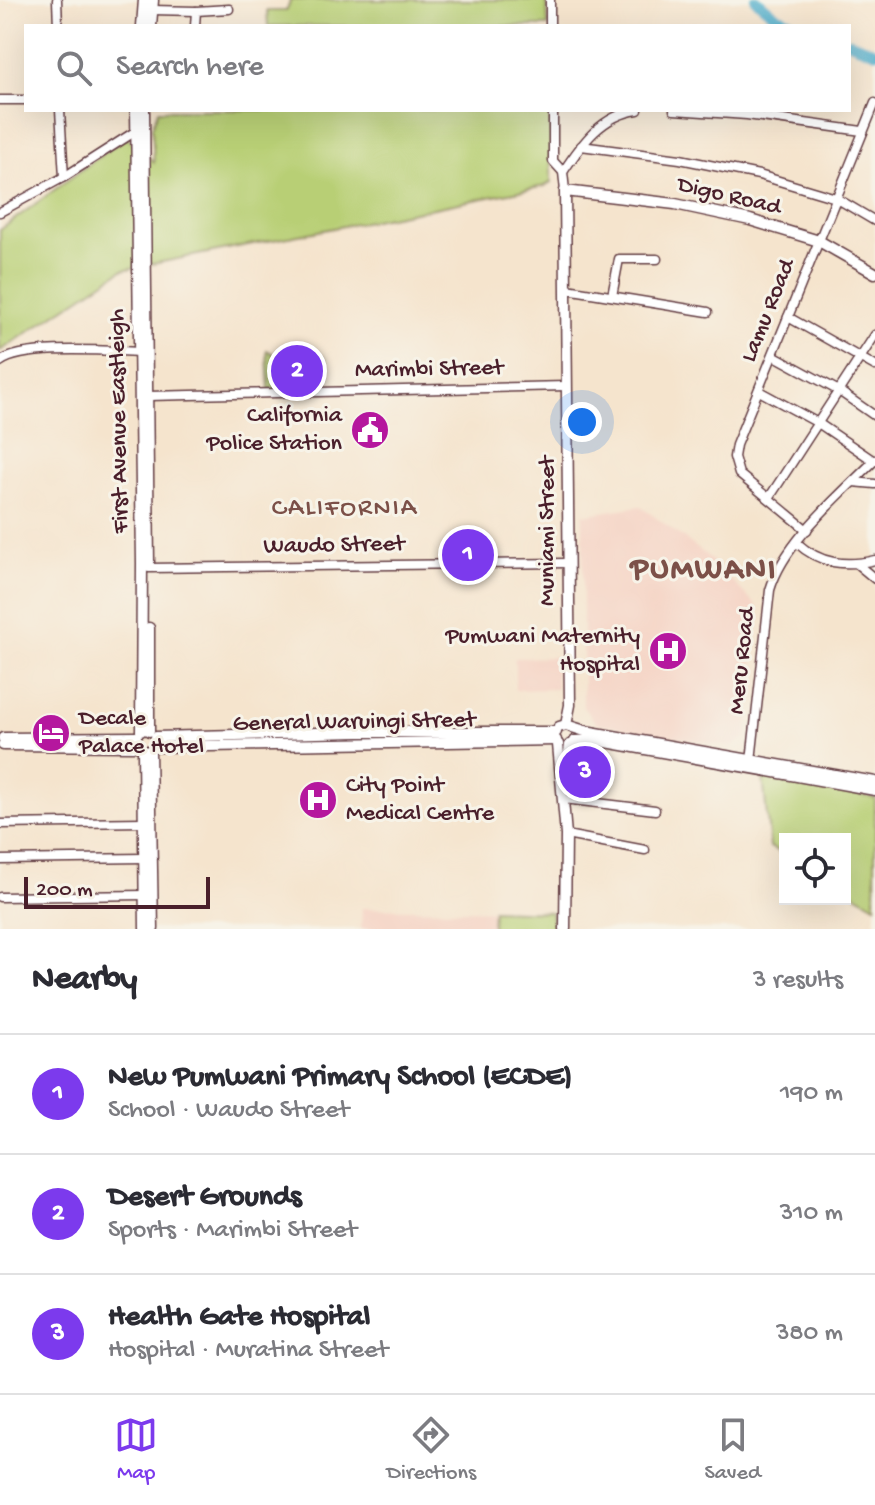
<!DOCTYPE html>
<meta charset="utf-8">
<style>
:root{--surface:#fff;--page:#f7f7f7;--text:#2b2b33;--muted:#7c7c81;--line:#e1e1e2;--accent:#7c3aed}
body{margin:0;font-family:"Gochi Hand",sans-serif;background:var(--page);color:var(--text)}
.controls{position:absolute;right:24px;bottom:24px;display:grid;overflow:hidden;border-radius:0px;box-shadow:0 8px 32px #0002}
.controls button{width:72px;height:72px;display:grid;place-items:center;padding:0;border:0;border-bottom:2px solid var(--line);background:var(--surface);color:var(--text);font:40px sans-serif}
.scale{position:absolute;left:24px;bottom:20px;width:186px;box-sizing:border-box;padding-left:8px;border:4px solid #4a1f2b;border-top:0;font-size:22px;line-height:28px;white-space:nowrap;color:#4a1f2b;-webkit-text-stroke:6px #f7f3e8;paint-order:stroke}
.you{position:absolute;left:582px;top:422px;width:28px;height:28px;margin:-20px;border:6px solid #fff;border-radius:50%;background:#1a73e8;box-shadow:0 0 0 12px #1a73e833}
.badge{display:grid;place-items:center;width:52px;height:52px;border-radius:50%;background:var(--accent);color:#fff;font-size:26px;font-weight:700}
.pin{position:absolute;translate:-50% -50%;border:4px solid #fff;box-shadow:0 2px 8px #0006}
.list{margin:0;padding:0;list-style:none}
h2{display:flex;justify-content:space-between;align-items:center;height:104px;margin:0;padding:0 32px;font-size:34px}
h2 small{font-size:26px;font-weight:400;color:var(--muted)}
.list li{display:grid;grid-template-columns:52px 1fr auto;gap:24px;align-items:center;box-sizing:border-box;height:120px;padding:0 32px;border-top:2px solid var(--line)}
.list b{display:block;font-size:30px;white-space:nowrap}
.list p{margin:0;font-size:26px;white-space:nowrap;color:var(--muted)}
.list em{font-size:26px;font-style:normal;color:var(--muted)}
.icon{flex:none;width:44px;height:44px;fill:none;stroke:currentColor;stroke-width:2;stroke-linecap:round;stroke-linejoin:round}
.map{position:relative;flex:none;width:875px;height:929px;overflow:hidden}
.search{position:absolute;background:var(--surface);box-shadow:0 8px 32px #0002;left:24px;right:24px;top:24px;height:88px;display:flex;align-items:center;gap:20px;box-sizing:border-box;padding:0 28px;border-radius:0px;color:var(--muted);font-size:30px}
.sheet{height:464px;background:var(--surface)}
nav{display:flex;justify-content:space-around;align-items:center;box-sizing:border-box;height:112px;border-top:2px solid var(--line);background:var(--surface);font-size:22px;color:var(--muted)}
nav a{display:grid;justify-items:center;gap:4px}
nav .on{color:var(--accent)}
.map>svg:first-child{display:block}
.built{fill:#f5d2c3}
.green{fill:#b8cf74;stroke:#817750;stroke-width:2}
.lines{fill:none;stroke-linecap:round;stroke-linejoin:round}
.river{stroke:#4dadcc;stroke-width:11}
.minor-casing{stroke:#643d43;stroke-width:11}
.major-casing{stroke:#643d43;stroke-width:13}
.minor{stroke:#fff;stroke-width:8}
.major{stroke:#fff;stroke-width:10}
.labels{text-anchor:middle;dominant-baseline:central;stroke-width:6;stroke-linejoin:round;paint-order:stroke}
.street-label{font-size:24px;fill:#4a1f2b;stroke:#f7f3e8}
.poi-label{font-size:24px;fill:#4a1f2b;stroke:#f7f3e8;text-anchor:end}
.neighbourhood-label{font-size:26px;letter-spacing:2px;fill:#7c5048;stroke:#f7f3e8}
.district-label{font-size:32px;font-weight:bold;letter-spacing:2px;fill:#7c5048;stroke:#f7f3e8}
</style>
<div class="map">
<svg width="875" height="929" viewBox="0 0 875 929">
<rect width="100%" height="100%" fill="#f7f3e8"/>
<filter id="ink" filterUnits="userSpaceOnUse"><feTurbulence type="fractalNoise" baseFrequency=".0125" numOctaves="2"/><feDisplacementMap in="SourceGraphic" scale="16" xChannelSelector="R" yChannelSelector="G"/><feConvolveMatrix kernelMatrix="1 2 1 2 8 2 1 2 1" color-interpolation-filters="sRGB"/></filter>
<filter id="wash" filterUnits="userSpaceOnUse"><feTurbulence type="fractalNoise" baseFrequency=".006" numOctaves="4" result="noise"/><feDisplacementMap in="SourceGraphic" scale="32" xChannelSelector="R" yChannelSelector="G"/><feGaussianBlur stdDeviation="1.8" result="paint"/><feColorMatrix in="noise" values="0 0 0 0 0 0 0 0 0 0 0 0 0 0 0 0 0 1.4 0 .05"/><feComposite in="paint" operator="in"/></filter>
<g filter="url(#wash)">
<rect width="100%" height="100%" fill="#f5e4cd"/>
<g class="built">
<path d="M640 506 705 554 757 606 747 736 732 747 596 723 583 707V515Z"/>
<path d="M556 657V689L515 690V658Z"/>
<path d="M362 908 551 912 553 929H361Z"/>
</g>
<g class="green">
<path d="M291 0H547L548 26H268L267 11H286Z"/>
<path d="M158 110H550L551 182 545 186 122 270 0 351V230L126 137 154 162 152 128Z"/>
<path d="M267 350 282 359 315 357V350L326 359 324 387 269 389Z"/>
<path d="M763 777 875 798V905L845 888V839H785V855L770 847Z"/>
<path d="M493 910 551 912 553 929H492Z"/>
</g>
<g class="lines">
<g class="river">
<path d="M756 0 776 16 798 26"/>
<path d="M849 42 875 52"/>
</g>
</g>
</g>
<g filter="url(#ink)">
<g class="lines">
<defs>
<g id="minor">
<path d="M57 0 58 26"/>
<path d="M550 0V26"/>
<path d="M152 10 196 11"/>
<path d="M195 26 196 11 229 9"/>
<path d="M0 100H26"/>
<path d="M60 110 64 177"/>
<path d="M553 110V161L563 172"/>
<path d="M674 110 747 115 862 131"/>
<path d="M581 146 680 159 759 175 836 198 875 221"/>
<path d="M565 191 563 172C582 143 602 115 638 110"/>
<path d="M0 212 64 177 136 131"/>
<path d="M567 289 708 312"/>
<path d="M612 296 619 259H657"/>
<path d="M788 317 875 366"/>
<path d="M773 355 839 391 875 416"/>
<path d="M0 362C23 344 109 351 140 352"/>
<path d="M759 391 818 423 874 461"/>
<path d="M148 396 567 386"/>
<path d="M853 482 875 484"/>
<path d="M769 498 875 335"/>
<path d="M807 530 739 474 734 457 736 445 875 103"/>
<path d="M797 543C820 564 845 567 875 560"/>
<path d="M857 564 875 579"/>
<path d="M149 568 568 563"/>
<path d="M751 761 770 590C784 542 840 495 875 460"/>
<path d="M564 799 655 810"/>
<path d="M0 824 144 822"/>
<path d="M566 835 645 850"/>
<path d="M0 860 144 858"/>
<path d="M0 897 145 895"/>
</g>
<g id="major">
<path d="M142 26 144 0"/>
<path d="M151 26 153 0"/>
<path d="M136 110 142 563 141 731"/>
<path d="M144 110 149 564"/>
<path d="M149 628V731"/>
<path d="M566 725 570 705 565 191 675 204 750 220 819 241 875 273"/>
<path d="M559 727 566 725 585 731 875 782"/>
<path d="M156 737 358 732H556"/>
<path d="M3 738 136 737"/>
<path d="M575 741 595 740 875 790"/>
<path d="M558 744 566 835 565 929"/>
<path d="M3 745 136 746"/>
<path d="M154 747 556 740"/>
<path d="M150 750 153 929"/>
<path d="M143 751 145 929"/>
<path d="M566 775 570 745"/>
</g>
</defs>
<use href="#minor" class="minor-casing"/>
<use href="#major" class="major-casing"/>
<use href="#minor" class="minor"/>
<use href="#major" class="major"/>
</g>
</g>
<defs>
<symbol id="civic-disc" viewBox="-11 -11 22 22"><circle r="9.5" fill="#b5179e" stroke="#f7f3e8"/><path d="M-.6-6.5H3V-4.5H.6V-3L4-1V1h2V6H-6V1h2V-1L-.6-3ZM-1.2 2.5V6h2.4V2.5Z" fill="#fff"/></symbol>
<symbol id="hospital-disc" viewBox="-11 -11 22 22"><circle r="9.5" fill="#b5179e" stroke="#f7f3e8"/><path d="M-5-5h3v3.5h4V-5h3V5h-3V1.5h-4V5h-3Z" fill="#fff"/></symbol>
<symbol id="hotel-disc" viewBox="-11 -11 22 22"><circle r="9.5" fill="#b5179e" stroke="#f7f3e8"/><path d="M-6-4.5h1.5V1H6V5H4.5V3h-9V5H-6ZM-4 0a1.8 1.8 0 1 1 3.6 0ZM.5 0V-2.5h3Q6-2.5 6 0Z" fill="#fff"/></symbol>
</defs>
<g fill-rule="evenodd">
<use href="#civic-disc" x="348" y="408" width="44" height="44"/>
<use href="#hospital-disc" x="646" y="629" width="44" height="44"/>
<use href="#hotel-disc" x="29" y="711" width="44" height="44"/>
<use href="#hospital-disc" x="296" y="778" width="44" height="44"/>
</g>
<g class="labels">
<g class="street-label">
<text transform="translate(729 197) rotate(13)">Digo Road</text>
<text transform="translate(769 311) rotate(-68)">Lamu Road</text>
<text transform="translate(429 370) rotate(-1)">Marimbi Street</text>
<text transform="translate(120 421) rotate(-91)">First Avenue Eastleigh</text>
<text transform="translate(548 531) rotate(-90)">Muniami Street</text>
<text transform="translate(334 546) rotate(-1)">Waudo Street</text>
<text transform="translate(743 661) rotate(-84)">Meru Road</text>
<text transform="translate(354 723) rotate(-1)">General Waruingi Street</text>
</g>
<g class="poi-label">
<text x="342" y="416">California<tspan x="342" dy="28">Police Station</tspan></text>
<text x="640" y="637">Pumwani Maternity<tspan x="640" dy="28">Hospital</tspan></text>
<text x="79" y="719" text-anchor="start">Decale<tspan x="79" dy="28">Palace Hotel</tspan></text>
<text x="346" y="786" text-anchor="start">City Point<tspan x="346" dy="28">Medical Centre</tspan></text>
</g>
<g class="neighbourhood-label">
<text x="345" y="509">CALIFORNIA</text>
</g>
<g class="district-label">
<text x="704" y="571">PUMWANI</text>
</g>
</g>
</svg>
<div class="controls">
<button><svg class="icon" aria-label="locate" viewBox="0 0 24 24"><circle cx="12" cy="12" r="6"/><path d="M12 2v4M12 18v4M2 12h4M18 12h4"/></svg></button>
</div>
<div class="scale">200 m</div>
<div class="you"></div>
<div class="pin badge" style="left:468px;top:555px">1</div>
<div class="pin badge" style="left:297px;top:371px">2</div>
<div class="pin badge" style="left:585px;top:772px">3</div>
<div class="search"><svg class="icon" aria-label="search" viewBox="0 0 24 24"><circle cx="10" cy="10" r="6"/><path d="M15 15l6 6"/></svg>Search here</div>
</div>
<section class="sheet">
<h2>Nearby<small>3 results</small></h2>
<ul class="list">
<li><span class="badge">1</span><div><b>New Pumwani Primary School (ECDE)</b><p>School · Waudo Street</p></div><em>190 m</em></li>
<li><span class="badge">2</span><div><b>Desert Grounds</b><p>Sports · Marimbi Street</p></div><em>310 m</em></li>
<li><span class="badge">3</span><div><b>Health Gate Hospital</b><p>Hospital · Muratina Street</p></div><em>380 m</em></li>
</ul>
</section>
<nav>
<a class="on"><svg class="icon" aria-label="map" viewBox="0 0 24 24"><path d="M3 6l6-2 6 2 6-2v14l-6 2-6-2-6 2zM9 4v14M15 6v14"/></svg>Map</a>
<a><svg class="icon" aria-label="directions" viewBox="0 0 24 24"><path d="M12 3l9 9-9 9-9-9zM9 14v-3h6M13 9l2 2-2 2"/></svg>Directions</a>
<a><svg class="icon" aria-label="saved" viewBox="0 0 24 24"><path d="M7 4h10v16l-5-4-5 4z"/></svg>Saved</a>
</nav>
